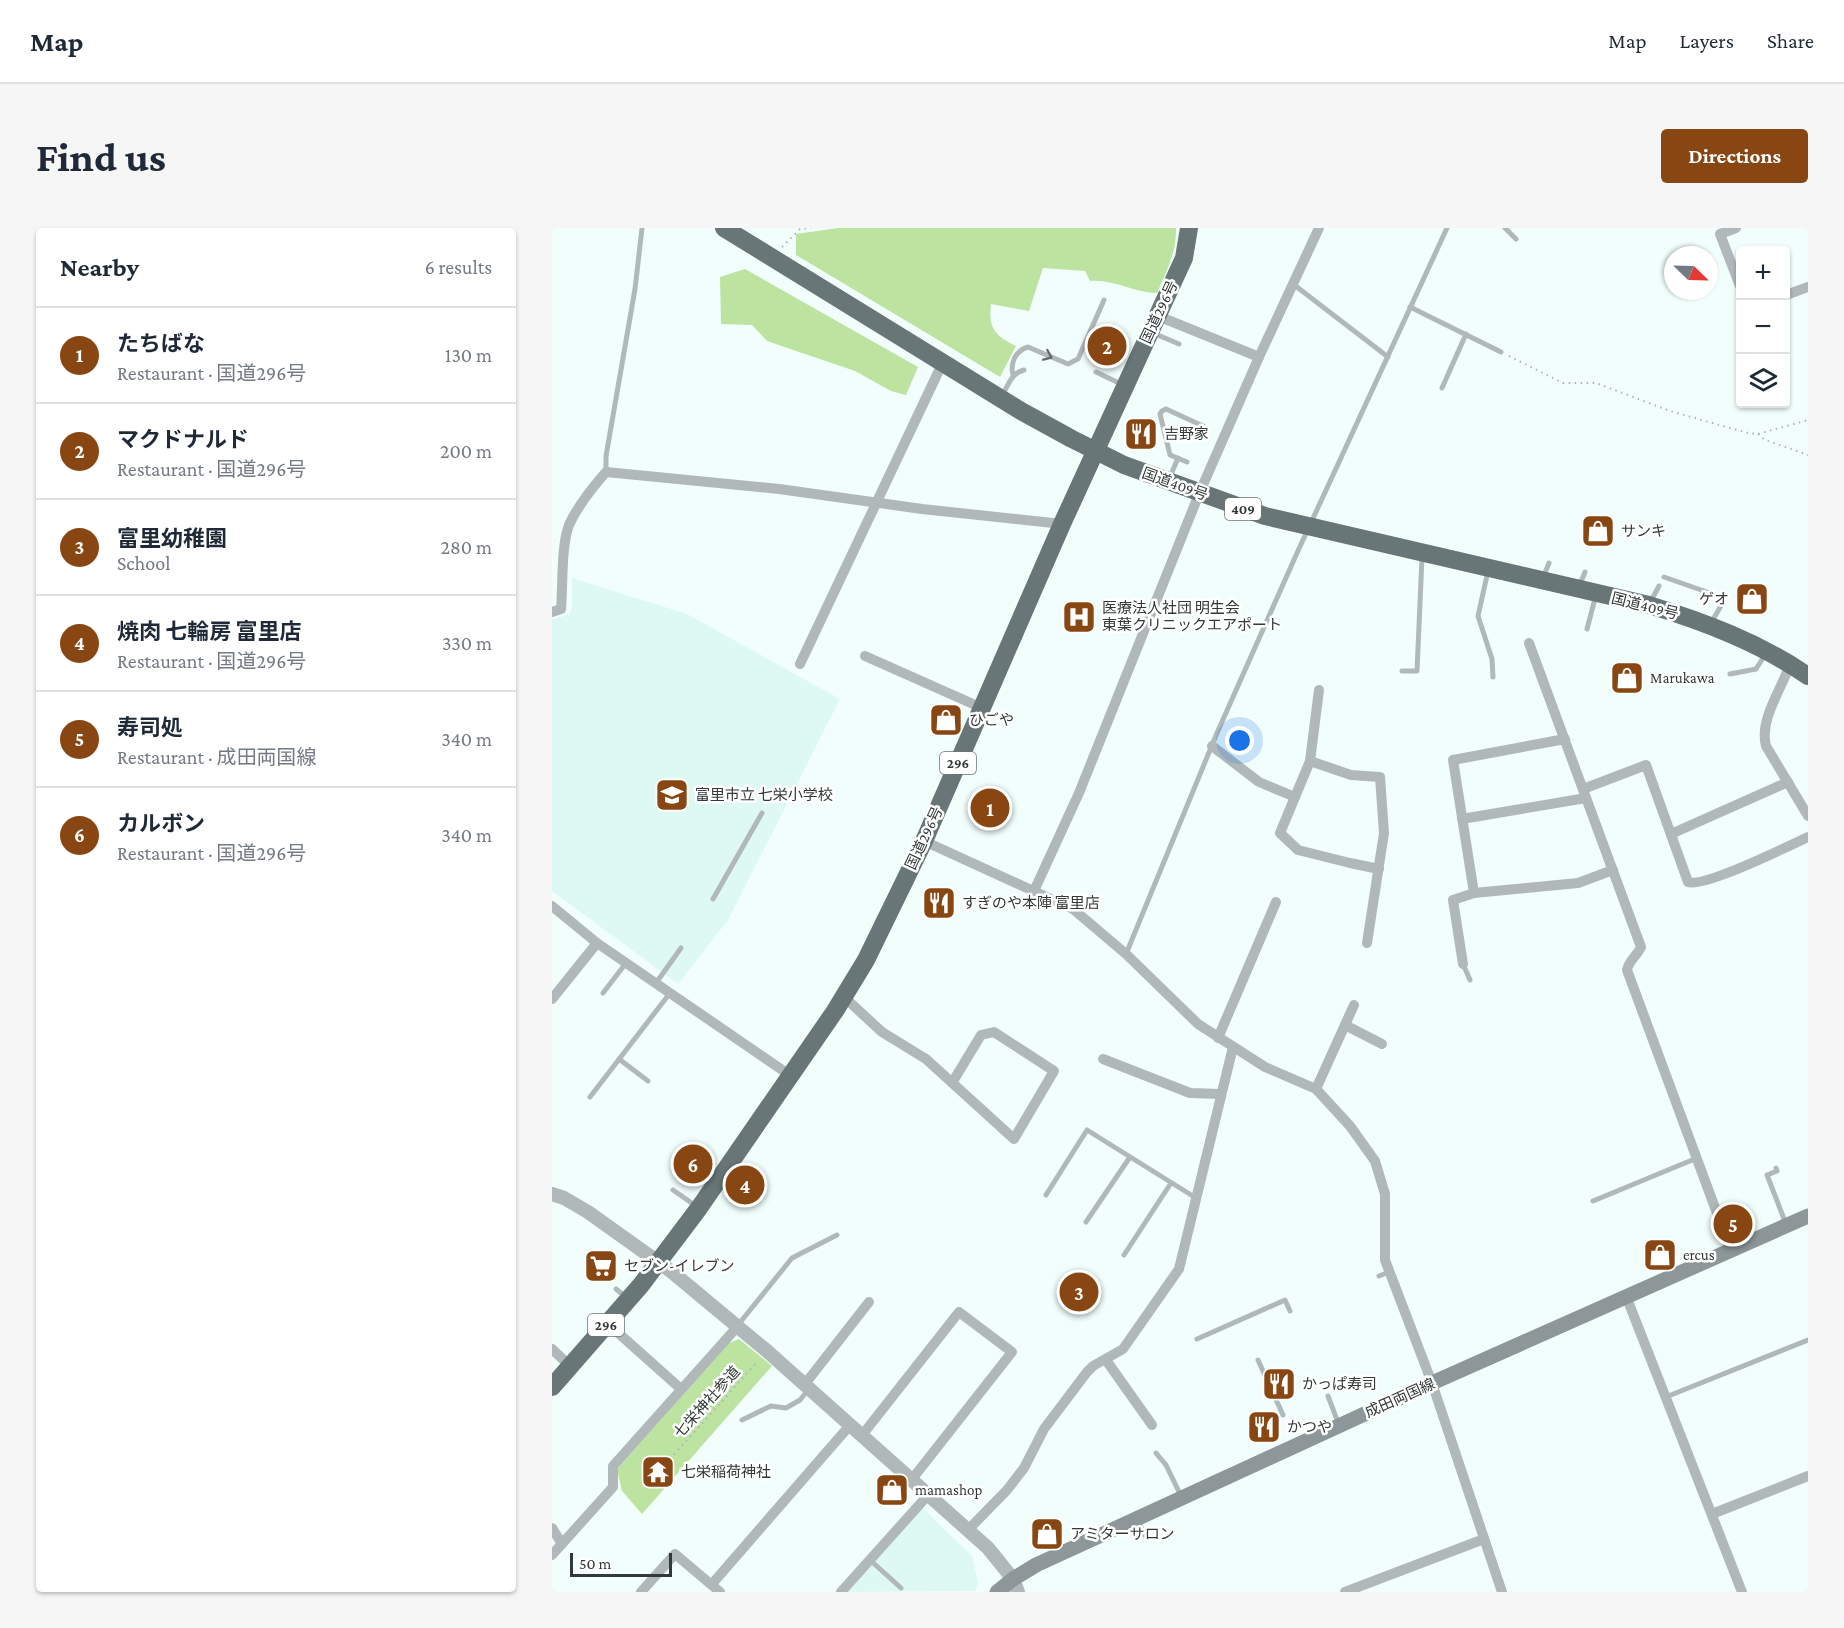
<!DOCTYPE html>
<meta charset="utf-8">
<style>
:root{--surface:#fff;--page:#f6f6f7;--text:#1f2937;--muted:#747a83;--line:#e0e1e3;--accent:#874612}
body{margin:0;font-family:"Crimson Pro","Noto Sans JP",serif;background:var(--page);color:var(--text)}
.controls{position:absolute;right:18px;top:18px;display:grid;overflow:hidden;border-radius:6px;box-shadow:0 2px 4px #0004}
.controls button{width:54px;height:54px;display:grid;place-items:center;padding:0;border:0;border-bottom:2px solid var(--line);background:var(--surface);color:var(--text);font:30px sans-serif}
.compass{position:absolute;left:1112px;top:18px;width:54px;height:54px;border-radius:50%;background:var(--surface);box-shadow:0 2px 4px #0004;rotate:113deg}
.scale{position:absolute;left:18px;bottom:15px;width:102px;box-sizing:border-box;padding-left:6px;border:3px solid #323938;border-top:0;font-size:16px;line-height:21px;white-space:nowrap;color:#323938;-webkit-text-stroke:4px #fff;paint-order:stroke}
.you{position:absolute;left:688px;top:513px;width:21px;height:21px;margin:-15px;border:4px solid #fff;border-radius:50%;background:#1a73e8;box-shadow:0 0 0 9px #1a73e833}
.badge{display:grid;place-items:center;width:39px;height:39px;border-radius:50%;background:var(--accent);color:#fff;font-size:20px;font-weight:700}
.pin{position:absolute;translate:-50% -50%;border:3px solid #fff;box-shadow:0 2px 6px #0006}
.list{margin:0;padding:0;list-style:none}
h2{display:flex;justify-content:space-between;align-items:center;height:78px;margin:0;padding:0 24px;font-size:26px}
h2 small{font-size:20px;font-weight:400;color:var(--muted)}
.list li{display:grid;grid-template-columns:39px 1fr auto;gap:18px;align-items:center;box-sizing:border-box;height:96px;padding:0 24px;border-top:2px solid var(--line)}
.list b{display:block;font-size:22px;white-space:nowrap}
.list p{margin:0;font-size:20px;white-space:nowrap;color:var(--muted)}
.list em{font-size:20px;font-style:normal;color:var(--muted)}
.icon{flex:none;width:33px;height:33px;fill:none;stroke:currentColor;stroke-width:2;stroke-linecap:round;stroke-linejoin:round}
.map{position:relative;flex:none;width:1256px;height:1364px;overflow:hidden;border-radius:6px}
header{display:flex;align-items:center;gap:36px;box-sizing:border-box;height:84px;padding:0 30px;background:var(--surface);border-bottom:2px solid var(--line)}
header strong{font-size:28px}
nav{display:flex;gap:33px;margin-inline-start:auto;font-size:21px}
.intro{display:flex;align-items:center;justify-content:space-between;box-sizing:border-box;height:144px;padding:0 36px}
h1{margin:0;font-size:42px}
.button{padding:15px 27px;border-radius:6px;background:var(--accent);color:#fff;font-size:21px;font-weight:700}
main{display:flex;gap:36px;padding:0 36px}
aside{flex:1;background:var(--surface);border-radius:6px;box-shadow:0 2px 4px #0004}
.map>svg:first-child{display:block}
.built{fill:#def9f4}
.green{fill:#bde3a0}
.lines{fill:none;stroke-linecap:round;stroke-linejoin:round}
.path{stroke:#abb6b5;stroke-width:2;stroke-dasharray:1.5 4.5;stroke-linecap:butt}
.service{stroke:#b1b8b9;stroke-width:5}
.minor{stroke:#b1b8b9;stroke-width:10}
.tertiary{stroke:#b1b8b9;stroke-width:14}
.secondary{stroke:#8d9799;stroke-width:15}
.trunk{stroke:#687678;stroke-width:18}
.oneway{stroke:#656c6c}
.labels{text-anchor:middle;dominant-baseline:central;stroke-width:5;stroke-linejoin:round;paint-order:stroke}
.shield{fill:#fff;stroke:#707474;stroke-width:1.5}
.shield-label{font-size:14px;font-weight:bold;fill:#323938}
.street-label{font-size:15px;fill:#323938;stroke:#fff}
.poi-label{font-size:15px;fill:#323938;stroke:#fff;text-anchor:start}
</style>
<header>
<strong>Map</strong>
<nav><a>Map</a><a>Layers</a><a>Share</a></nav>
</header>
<div class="intro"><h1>Find us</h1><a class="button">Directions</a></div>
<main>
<aside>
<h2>Nearby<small>6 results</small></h2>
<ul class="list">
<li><span class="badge">1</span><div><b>たちばな</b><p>Restaurant · 国道296号</p></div><em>130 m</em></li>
<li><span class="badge">2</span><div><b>マクドナルド</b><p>Restaurant · 国道296号</p></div><em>200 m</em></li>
<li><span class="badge">3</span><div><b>富里幼稚園</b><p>School</p></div><em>280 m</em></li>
<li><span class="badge">4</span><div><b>焼肉 七輪房 富里店</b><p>Restaurant · 国道296号</p></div><em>330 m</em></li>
<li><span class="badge">5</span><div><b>寿司処</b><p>Restaurant · 成田両国線</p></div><em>340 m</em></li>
<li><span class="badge">6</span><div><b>カルボン</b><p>Restaurant · 国道296号</p></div><em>340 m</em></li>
</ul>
</aside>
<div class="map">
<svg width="1256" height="1364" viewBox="0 0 1256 1364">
<rect width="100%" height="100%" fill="#f1fefc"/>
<g class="built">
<path d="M20 350 135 386 288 471 176 692 126 756 0 663V391L17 387 20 380Z"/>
<path d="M370 1280 420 1328 426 1355 423 1363 293 1364Z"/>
</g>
<g class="green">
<path d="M286 0H624C625 23 614 45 605 65 581 65 563 51 538 53L533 43 491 40 477 83 439 76C436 100 443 108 464 118L448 149 244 27V6Z"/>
<path d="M193 41 366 139 354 167 339 163 303 143 215 113 200 97 169 96 168 49Z"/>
<path d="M187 1111 220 1138 90 1286 70 1263 65 1241 177 1115Z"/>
</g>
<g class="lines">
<g class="path">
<path d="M230 19 248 1 259 0"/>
<path d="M957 128 1011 155H1044L1118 183 1196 205 1206 206 1256 192"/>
<path d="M1206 206 1213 212 1256 227"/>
<path d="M110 1240 205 1134"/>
</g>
<g class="service">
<path d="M953 0 964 11"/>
<path d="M741 56 836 129"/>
<path d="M858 79 949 124"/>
<path d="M601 105 627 116"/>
<path d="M544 144 569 156"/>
<path d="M461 147C458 135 463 123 476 119L516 136 526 131 552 72"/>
<path d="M890 160 914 106"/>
<path d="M450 168C456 158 459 145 472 142"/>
<path d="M635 234 618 227 608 186 610 183 614 181 651 198"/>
<path d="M54 244V228L83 61 90 0"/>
<path d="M617 251 626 230"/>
<path d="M936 343 926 388 940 431 941 449"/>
<path d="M1112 349 1172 370"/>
<path d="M991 350 997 335"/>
<path d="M1028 356 1033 344"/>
<path d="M1099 373 1107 358"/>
<path d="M1159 395 1170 376"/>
<path d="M1035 401 1044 367"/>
<path d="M850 443H865L870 329"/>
<path d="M1178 446 1204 441 1213 427"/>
<path d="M161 671 210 585"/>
<path d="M574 726 665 505 745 325 895 0"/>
<path d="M911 736 918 752"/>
<path d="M104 755 129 720"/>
<path d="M51 765 74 735"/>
<path d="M67 831 96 853"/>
<path d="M38 869 118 765"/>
<path d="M1224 940 1225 943 1215 947 1234 996"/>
<path d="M121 962 144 978"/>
<path d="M494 967 535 902 644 970"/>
<path d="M1041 973 1145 930"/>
<path d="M534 994 578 929"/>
<path d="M572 1027 619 955"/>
<path d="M827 1048 837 1044"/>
<path d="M64 1061 74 1069"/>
<path d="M186 1097 240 1030 285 1007"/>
<path d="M645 1111 733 1072 738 1083"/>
<path d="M706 1132 731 1187"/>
<path d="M776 1168 787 1197"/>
<path d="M1114 1169 1256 1112"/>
<path d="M190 1192 219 1178 234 1180 248 1172 256 1162"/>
<path d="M604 1225 614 1237 629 1268"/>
<path d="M586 1292 592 1307"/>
<path d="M318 1332 349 1360"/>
</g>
<g class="minor">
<path d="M1184 0 1168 6 1188 58"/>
<path d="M1234 67 1256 59"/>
<path d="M606 88 707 129"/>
<path d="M0 384 9 381C11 358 9 318 17 297 26 277 40 260 54 244L227 261 370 281 510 296"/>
<path d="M977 415 1089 719C1085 728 1077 732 1075 742L1179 1023"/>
<path d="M313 428 430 480"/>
<path d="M248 436 391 134"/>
<path d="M1238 436C1230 461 1207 491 1214 518L1256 588"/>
<path d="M660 518 707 554 743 569 728 605 746 622 798 635 827 641"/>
<path d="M758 533 799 547 828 549 832 605 815 715"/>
<path d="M1031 561 1094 537 1136 654C1151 660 1237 618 1256 609"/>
<path d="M743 569 758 533 767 462"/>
<path d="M910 591 1034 570"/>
<path d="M1119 606 1236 554"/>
<path d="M372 613 521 681 574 726 646 796 713 839 764 861 798 898 823 933 833 966V1032L880 1155 950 1364"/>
<path d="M482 663 527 565 647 266 707 129 767 0"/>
<path d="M922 665 901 532 1013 511"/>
<path d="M0 678 45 715 0 771"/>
<path d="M45 715 239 848"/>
<path d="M911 736 901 672 922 665 1026 655 1061 642"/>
<path d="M292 769 330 804 374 831 462 911 502 843 442 804 429 807 400 855"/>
<path d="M793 797 830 816"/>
<path d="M666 810 724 674"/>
<path d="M551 831 638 865 668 866"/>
<path d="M764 861 802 777"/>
<path d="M1074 1068 1190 1364"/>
<path d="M55 1095 129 1161"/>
<path d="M0 1121 18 1138"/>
<path d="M554 1132 600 1197"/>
<path d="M253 1156 317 1074"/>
<path d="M311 1206 407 1084 460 1124 361 1250"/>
<path d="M1160 1286 1256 1248"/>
<path d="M0 1300 10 1316"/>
<path d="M417 1301 455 1262 472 1240 492 1201 535 1144 541 1138 571 1121 627 1041 681 819"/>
<path d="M0 1327 61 1259V1238L186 1098"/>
<path d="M160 1356 299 1196"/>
<path d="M89 1364 123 1326 168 1364"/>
<path d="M289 1364 377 1266"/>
<path d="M793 1364 932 1311"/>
</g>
<path class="tertiary" d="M0 966 12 970 36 984 120 1044 215 1123 436 1320 461 1351 466 1364"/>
<path class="secondary" d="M445 1364 461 1351 484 1337 880 1155 1256 988"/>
<g class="trunk">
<path d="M172 0 469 183 520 211 572 237 713 288 1097 377C1153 394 1208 415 1256 448"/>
<path d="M0 1159 89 1057 147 980 283 783 314 732 372 613 510 296 632 30 637 0"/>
</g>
</g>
<defs><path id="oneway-chevron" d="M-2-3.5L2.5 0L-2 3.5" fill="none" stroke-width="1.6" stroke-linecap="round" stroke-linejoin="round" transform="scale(1.5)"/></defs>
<use class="oneway" href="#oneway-chevron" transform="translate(496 128) rotate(23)"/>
<defs>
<symbol id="restaurant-square" viewBox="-11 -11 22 22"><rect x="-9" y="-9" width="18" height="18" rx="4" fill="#874612" stroke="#fff"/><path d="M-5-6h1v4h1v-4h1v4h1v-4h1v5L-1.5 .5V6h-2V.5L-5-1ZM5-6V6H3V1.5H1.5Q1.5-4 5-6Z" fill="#fff"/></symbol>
<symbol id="shop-square" viewBox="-11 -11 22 22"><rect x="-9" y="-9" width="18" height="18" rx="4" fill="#874612" stroke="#fff"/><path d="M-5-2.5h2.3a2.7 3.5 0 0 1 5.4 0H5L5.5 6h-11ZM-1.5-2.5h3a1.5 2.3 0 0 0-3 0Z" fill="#fff"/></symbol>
<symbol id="hospital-square" viewBox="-11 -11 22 22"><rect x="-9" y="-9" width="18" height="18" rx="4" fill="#874612" stroke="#fff"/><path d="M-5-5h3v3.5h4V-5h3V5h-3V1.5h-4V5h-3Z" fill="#fff"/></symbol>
<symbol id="school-square" viewBox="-11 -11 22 22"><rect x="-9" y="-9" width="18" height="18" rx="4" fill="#874612" stroke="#fff"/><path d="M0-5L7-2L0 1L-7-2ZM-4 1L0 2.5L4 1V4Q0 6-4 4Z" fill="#fff"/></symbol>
<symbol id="supermarket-square" viewBox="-11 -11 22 22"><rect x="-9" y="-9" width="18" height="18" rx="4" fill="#874612" stroke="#fff"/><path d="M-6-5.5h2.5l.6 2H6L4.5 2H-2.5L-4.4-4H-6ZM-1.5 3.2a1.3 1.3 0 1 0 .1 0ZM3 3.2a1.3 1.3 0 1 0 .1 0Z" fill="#fff"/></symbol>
<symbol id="temple-square" viewBox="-11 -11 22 22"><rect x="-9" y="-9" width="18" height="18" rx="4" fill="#874612" stroke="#fff"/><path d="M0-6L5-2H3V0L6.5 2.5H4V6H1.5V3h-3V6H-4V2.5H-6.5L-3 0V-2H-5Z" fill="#fff"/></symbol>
</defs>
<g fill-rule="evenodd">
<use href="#restaurant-square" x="570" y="187" width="38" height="38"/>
<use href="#shop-square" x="1027" y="284" width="38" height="38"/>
<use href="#shop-square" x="1181" y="352" width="38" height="38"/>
<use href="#hospital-square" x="508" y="370" width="38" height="38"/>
<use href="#shop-square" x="1056" y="431" width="38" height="38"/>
<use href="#shop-square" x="375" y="473" width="38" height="38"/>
<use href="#school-square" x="101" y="548" width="38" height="38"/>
<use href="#restaurant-square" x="368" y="656" width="38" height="38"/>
<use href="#shop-square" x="1089" y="1008" width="38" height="38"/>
<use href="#supermarket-square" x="30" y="1019" width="38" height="38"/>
<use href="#restaurant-square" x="708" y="1137" width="38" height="38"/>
<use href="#restaurant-square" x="693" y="1180" width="38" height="38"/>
<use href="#temple-square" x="87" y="1225" width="38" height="38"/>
<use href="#shop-square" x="321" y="1243" width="38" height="38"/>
<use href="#shop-square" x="476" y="1287" width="38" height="38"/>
</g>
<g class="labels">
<g class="shield">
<rect x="673" y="270" width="36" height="22" rx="4.5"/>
<rect x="388" y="524" width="36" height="22" rx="4.5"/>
<rect x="36" y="1086" width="36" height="22" rx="4.5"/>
</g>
<g class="shield-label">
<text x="691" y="281">409</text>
<text x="406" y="535">296</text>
<text x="54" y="1097">296</text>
</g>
<g class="street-label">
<text transform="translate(607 84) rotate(-65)">国道296号</text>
<text transform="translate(623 256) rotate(20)">国道409号</text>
<text transform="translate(1093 378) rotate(14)">国道409号</text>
<text transform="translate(372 610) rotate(-65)">国道296号</text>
<text transform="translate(848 1170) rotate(-24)">成田両国線</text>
<text transform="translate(155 1174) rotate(-48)">七栄神社参道</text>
</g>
<g class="poi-label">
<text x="612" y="206">吉野家</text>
<text x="1069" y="303">サンキ</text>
<text x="1177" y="371" text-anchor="end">ゲオ</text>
<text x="550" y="380">医療法人社団 明生会<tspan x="550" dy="17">東葉クリニックエアポート</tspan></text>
<text x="1098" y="450">Marukawa</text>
<text x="417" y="492">ひごや</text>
<text x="143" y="567">富里市立 七栄小学校</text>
<text x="410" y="675">すぎのや本陣 富里店</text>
<text x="1131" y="1027">ercus</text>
<text x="72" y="1038">セブン-イレブン</text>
<text x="750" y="1156">かっぱ寿司</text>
<text x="735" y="1199">かつや</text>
<text x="129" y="1244">七栄稲荷神社</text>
<text x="363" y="1262">mamashop</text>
<text x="518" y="1306">アミターサロン</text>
</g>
</g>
</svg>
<div class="controls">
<button>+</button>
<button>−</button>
<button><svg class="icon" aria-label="layers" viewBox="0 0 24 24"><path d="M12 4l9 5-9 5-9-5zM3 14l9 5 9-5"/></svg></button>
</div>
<svg class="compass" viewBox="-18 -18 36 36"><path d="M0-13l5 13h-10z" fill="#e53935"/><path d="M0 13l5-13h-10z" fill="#747a83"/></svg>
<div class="scale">50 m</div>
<div class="you"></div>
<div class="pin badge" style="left:438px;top:580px">1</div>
<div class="pin badge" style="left:555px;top:118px">2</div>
<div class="pin badge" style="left:527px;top:1064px">3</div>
<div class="pin badge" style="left:193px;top:957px">4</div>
<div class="pin badge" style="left:1181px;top:996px">5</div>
<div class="pin badge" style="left:141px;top:936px">6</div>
</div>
</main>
